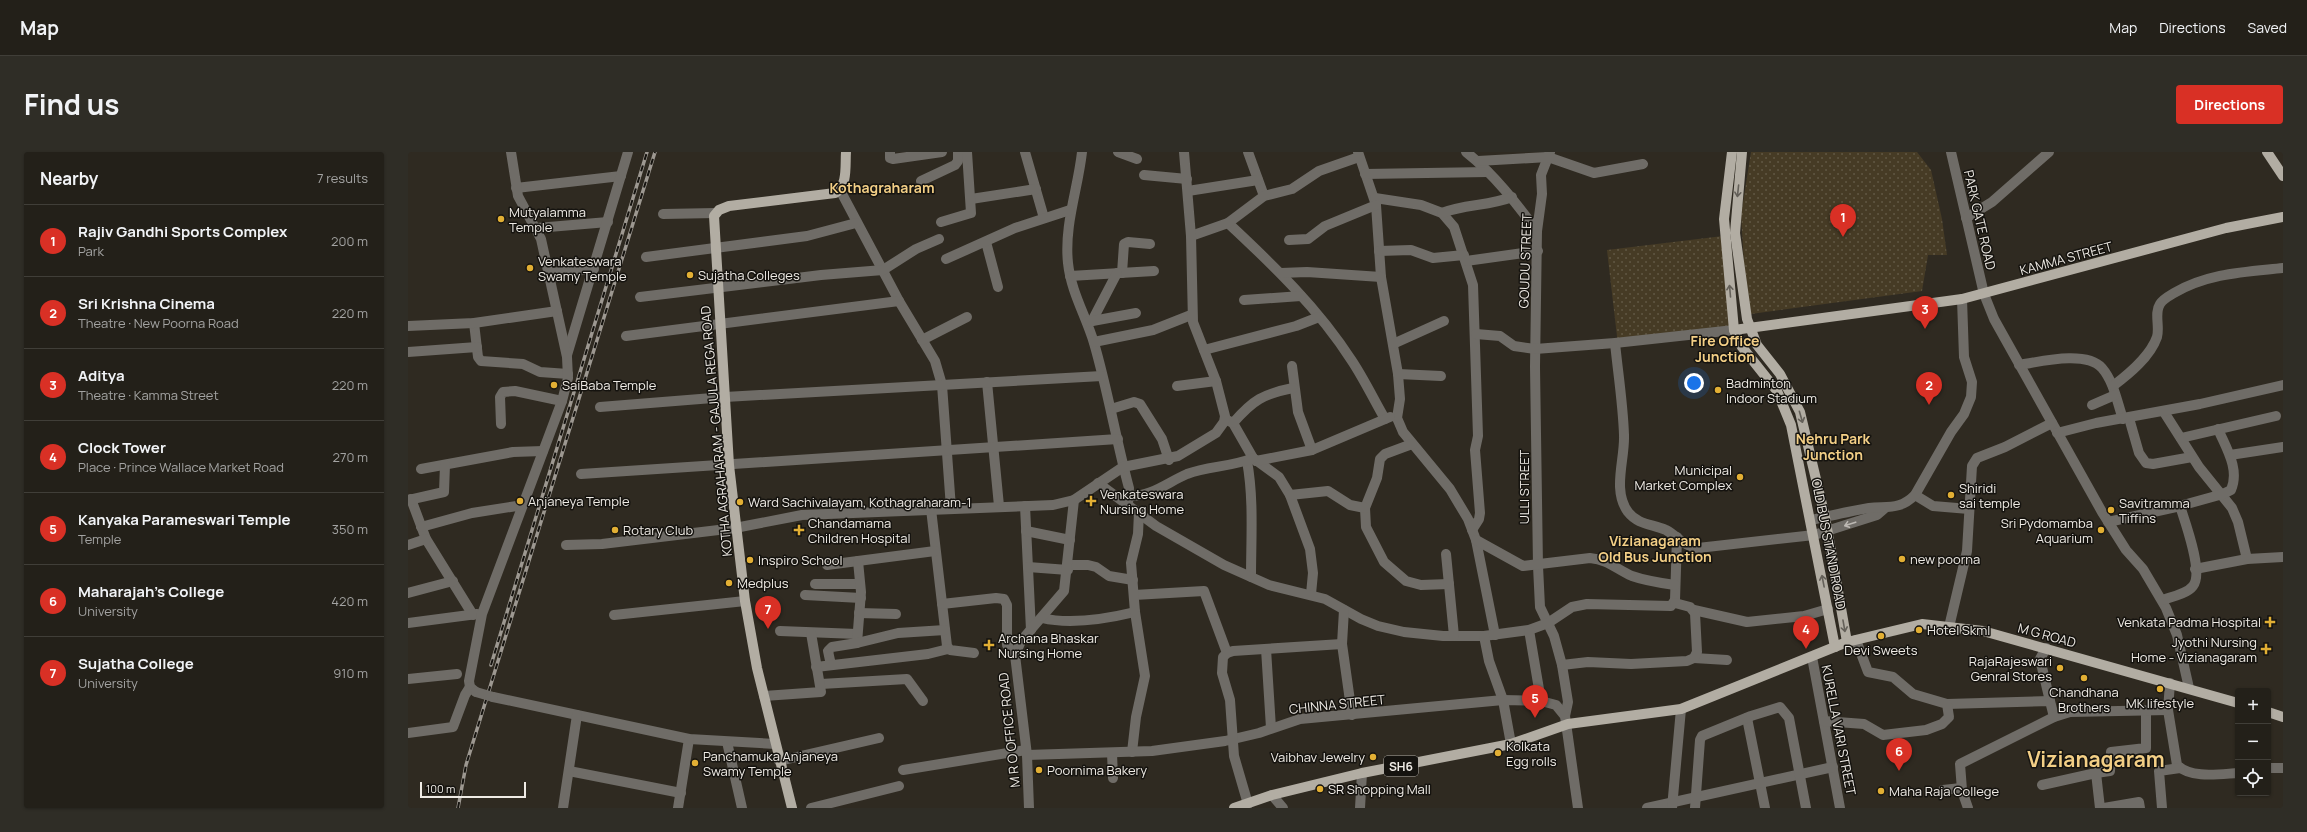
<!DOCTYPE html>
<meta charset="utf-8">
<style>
:root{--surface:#232019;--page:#2f2d26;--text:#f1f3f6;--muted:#a3a3a2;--line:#403e38;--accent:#d93025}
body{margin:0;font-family:Manrope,sans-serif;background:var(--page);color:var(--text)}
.controls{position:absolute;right:12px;bottom:12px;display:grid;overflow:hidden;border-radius:4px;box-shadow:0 1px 3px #0004}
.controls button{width:36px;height:36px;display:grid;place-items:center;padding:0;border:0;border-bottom:1px solid var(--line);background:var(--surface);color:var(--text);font:20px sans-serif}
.scale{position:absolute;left:12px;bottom:10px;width:106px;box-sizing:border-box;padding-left:4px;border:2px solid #efebe5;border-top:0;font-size:11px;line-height:14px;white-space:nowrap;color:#efebe5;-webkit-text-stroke:3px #15130f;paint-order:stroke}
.you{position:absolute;left:1286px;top:231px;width:14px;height:14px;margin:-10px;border:3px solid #fff;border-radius:50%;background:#1a73e8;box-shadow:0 0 0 6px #1a73e833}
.badge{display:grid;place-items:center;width:26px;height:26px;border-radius:50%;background:var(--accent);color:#fff;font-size:13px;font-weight:700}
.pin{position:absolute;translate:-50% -33px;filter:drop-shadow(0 1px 2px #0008)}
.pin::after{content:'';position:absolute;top:21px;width:14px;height:12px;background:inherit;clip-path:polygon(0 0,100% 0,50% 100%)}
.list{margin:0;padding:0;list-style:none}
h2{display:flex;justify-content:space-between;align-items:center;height:52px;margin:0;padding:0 16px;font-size:17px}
h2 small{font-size:13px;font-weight:400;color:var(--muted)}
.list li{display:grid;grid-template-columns:26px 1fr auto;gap:12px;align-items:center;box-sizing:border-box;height:72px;padding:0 16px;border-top:1px solid var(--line)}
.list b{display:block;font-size:15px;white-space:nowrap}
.list p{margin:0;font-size:13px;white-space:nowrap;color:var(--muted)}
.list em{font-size:13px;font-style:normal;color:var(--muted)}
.icon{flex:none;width:22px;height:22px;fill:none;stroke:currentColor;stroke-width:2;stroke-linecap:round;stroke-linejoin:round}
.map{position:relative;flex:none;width:1875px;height:656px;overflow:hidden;border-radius:4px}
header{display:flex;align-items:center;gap:24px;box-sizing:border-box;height:56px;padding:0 20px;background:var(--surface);border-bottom:1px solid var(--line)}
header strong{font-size:19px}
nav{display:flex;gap:22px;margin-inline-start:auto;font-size:14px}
.intro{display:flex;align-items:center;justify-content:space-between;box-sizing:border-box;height:96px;padding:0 24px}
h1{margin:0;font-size:28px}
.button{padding:10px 18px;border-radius:4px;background:var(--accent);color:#fff;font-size:14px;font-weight:700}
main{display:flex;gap:24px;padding:0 24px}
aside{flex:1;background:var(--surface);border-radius:4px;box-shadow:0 1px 3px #0004}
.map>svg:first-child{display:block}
.park{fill:url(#park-dots)}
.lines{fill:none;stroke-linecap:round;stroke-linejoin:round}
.minor{stroke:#6f6c67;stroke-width:10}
.major{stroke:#b2ada3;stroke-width:10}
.rail-casing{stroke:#9d9891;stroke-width:3.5}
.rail{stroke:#15130f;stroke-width:2;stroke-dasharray:6;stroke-linecap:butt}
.minor-bridge{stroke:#6f6c67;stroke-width:10}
.oneway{stroke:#646059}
.oneway2{stroke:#bcb8b3}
.poi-dot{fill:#e2af34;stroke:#15130f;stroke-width:1.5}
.labels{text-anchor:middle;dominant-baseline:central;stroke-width:3;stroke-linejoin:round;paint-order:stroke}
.shield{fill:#15130f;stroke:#aeaaa5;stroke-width:1}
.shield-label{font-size:12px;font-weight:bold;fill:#efebe5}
.poi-label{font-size:13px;fill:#efebe5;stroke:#15130f;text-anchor:start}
.street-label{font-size:13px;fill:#efebe5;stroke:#15130f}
.neighbourhood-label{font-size:14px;font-weight:bold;fill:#f3cf86;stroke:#15130f}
.town-label{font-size:21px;font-weight:bold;fill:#f3cf86;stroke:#15130f}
</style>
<header>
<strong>Map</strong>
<nav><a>Map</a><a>Directions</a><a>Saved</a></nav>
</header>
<div class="intro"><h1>Find us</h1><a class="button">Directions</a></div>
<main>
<aside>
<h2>Nearby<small>7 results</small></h2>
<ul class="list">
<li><span class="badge">1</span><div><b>Rajiv Gandhi Sports Complex</b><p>Park</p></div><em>200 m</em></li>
<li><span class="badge">2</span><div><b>Sri Krishna Cinema</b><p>Theatre · New Poorna Road</p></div><em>220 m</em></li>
<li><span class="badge">3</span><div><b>Aditya</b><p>Theatre · Kamma Street</p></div><em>220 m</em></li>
<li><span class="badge">4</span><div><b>Clock Tower</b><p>Place · Prince Wallace Market Road</p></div><em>270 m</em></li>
<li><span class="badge">5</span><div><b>Kanyaka Parameswari Temple</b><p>Temple</p></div><em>350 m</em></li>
<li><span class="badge">6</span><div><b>Maharajah's College</b><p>University</p></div><em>420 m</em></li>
<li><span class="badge">7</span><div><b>Sujatha College</b><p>University</p></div><em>910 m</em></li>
</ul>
</aside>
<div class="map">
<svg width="1875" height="656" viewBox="0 0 1875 656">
<defs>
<pattern id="park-dots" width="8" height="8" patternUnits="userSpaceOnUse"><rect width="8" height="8" fill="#463b25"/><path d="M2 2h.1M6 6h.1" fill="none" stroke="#615844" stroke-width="1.8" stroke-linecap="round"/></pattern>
</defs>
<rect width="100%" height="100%" fill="#2f2a21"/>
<g class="park">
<path d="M1343 0H1509L1523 18 1534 67 1539 103H1520L1514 139 1343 162 1336 112 1333 63Z"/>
<path d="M1315 84 1326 180 1210 193 1199 98Z"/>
</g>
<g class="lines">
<g class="minor">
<path d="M482 0V6L485 7 534 0"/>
<path d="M617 0 636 66"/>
<path d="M674 0C670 37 656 73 660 111 663 140 678 164 686 191 700 239 708 288 721 336L720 352"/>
<path d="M710 0 729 7"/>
<path d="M840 0 856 44"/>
<path d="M950 0 968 53 973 125 990 222 992 247 989 266 995 280 1042 337 1060 367 1068 388 1087 483"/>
<path d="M1058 0C1086 22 1108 51 1129 79"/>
<path d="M1142 0 1133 23 1134 42 1129 79 1127 215 1130 414 1132 455 1146 484 1154 513 1160 550 1157 564"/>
<path d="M1543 0 1576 142 1586 167 1694 360 1718 398 1735 417 1758 456 1769 483 1781 536"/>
<path d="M1070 9 1140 5 1186 21 1235 12"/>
<path d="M957 22 1080 20"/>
<path d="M736 23 779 27"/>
<path d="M513 29 547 13 550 9V1"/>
<path d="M108 36 213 24"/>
<path d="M432 38 491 149 527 209 534 233 543 356"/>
<path d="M780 39 850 28"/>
<path d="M967 46 1013 53 1034 61 1046 75 1065 133 1070 284 1067 298 1072 361 1071 367 1064 378"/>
<path d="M563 47 628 37"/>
<path d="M1034 61C1056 52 1081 54 1104 45"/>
<path d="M255 62 308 61"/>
<path d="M1558 66 1584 50 1641 0"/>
<path d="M533 70 563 61 559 0"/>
<path d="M820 71C865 113 910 156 944 209 956 227 966 248 977 267"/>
<path d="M129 76 200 70"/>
<path d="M783 84 820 71 856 44 884 37 911 19 951 5"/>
<path d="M881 88 900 87 917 74 968 53"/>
<path d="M578 90 590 135"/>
<path d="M971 99 1003 98 1025 106 1056 103"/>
<path d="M238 105 399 84 448 71"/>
<path d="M538 107 607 76 662 58"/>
<path d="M1058 109 1130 99"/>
<path d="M141 121 186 117"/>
<path d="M714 121 716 92 720 90 742 92"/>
<path d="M873 121 899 120 973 125"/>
<path d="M662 124 746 119"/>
<path d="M232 145 413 123 475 118 508 97 531 87"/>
<path d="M836 148 893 144"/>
<path d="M684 169 709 121"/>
<path d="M679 170 728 161"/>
<path d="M66 171 70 205 73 209 115 212 132 220 160 222"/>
<path d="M0 174 66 171 149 159"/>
<path d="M1068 182 1092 184 1106 194 1127 197 1207 191 1326 178"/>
<path d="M218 184 491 149"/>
<path d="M514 188 559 165"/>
<path d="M686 190 745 178 783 163"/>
<path d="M1207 191C1210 221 1215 252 1216 283 1217 308 1204 338 1220 360 1230 373 1245 372 1258 378 1269 384 1277 395 1290 396L1406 383 1469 363 1476 357"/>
<path d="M985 192 1036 169"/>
<path d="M796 198 888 174 911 165"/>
<path d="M0 200 69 195"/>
<path d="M159 203 220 0"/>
<path d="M1611 213C1631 210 1678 198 1694 216 1706 230 1709 250 1715 267"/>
<path d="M884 214 890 260 904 298"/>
<path d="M990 222 1033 224"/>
<path d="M579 230 591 354"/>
<path d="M769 234 808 229"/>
<path d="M1705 234C1721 222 1742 205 1749 185 1752 175 1746 161 1752 152 1755 147 1761 144 1766 141 1800 121 1837 120 1875 116"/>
<path d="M1684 253 1707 243"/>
<path d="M192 255 317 245 694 224"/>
<path d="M703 257 726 250 732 252 754 287 761 308"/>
<path d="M1756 260 1791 315 1824 356 1830 370 1839 407"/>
<path d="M1721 266 1731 301 1738 311 1745 312 1784 305"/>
<path d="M817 267 825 271 845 306 871 325 882 343 902 397 905 421 903 442"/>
<path d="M825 271C845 248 855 242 885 236"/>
<path d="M93 272 92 245 95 240 107 239 154 249"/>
<path d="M1649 281 1688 271 1792 252 1875 233"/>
<path d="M1773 286 1868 264"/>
<path d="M1004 292 977 302 972 307 969 326 957 356 958 375 976 410 998 429 1013 433 1041 432"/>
<path d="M1822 303 1875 295"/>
<path d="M839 309C846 347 843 387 843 425"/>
<path d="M848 309 904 298 982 265"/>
<path d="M13 317 105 300 135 299"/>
<path d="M173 322 710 287"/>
<path d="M690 331 748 374 816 413 861 433 917 447 953 467 970 474 996 480 1035 484H1076L1121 478 1140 471 1164 455 1179 452 1263 454 1267 448 1269 385"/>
<path d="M882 343 920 339 942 353 957 356"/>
<path d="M1507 343 1525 354 1561 357"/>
<path d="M721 344C743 345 760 330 779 322 800 314 824 315 845 306"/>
<path d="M3 347 18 387 65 463"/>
<path d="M0 348 36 340 37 313"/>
<path d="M617 354 623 478"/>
<path d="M523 357 539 494 542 498 566 501"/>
<path d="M1403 368C1422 364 1442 359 1461 356 1480 354 1492 358 1507 343L1543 280 1556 262 1563 245 1564 230 1556 205 1554 147"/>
<path d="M1700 370 1768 355 1815 342 1823 338C1832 317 1818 296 1810 277"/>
<path d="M13 375 64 361 115 353"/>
<path d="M618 379 662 388"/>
<path d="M1068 388 1115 414 1182 406C1201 408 1208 417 1224 424 1238 429 1253 431 1267 433"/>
<path d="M0 393 18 387"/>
<path d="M158 393 194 392 327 376 394 363 645 353 666 348 715 315 770 304 808 281 816 270 817 264 808 229 785 170 783 84 776 0"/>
<path d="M1038 402 1046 484"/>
<path d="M419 413 527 399"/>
<path d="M660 413H680L688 415 701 424 725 428"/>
<path d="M620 415 660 418"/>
<path d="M1787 417 1839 407 1875 405"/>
<path d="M407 432H452"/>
<path d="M0 441 45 429"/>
<path d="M397 443 453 446"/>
<path d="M726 443 796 439 819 501"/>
<path d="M1754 448C1763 445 1779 442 1785 434 1796 421 1777 370 1772 354"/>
<path d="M534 452 588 446 596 447 599 453V493L607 503"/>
<path d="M936 458 934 492 944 563"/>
<path d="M1286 458 1339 470 1396 464 1420 457"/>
<path d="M451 461 488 462"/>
<path d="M206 463 337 449"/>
<path d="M634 466C663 473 698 467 727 460"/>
<path d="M0 471 69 462"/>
<path d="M1541 475 1559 399 1564 314 1569 306 1597 295 1644 271"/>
<path d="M1121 478 1133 549"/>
<path d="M372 479 449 482"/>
<path d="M1076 484 1081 509 1095 548 1103 592"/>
<path d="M449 491 453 440 450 409"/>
<path d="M1638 496 1632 507 1642 549"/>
<path d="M858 497 863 576"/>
<path d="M1404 505 1432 656"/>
<path d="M1286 506 1319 508"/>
<path d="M423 513 420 499 424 495 449 491 490 481 537 478"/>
<path d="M1154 513 1180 510 1223 512 1279 509 1286 506 1289 500 1287 461 1282 455 1267 451"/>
<path d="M408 515 520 502 540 497"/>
<path d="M0 527 49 522"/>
<path d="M1762 531 1760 558 1769 613C1783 627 1812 622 1830 621"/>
<path d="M413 532 499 527 515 549"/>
<path d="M68 540 62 535 61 529 74 462 154 249 160 226 159 205 133 87 110 44 103 0"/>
<path d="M356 544 413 540 403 481"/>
<path d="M85 545 281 587 367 592"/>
<path d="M1539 552 1642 549 1646 565"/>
<path d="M1339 566 1357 656"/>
<path d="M1416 569 1456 572 1475 583 1518 578 1534 572 1541 565 1539 552 1505 542 1485 525 1460 520 1448 488"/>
<path d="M0 581 45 575 57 543 62 535"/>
<path d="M319 590 334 656"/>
<path d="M724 600 728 565 737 524 727 460 723 411 730 382 731 360"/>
<path d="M704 601 705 626"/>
<path d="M619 603 744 599 817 589 851 581 892 567 1095 548 1133 549 1148 553 1157 564 1170 656"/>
<path d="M371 609 471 586"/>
<path d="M1860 616H1875"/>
<path d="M495 618 618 598"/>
<path d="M161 619 273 641"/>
<path d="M1688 621 1702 619 1703 600 1738 596V560"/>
<path d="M1634 633 1688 621 1692 656"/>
<path d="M1535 638 1553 636 1560 656"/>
<path d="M1554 638 1552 612 1646 565 1662 560 1760 558"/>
<path d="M864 643 875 656"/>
<path d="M840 652 826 604 822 548 814 521 815 505 819 501 825 499 934 492"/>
<path d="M155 656 169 563"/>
<path d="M270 656 281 587"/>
<path d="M403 656 491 634"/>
<path d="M621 656 619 603 607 503 613 489 656 439 666 348"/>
<path d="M952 656 954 621"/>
<path d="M1239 656 1425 615"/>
<path d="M1264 656 1273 557"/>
<path d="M1287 656 1292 588 1294 584 1343 564 1372 555 1381 566 1398 656"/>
<path d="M1696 656 1731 650 1732 656"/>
<path d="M1754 656 1751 619 1772 616"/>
</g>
<g class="major">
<path d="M1324 0 1316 67 1326 178 1334 195 1369 239 1383 273 1427 495"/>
<path d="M1334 0 1327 81 1339 167 1349 193 1372 222 1392 260 1417 365 1439 490"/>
<path d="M1859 0 1875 24"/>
<path d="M1326 178 1554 147 1818 76 1875 65"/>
<path d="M1860 560 1875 565"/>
<path d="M384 656 349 516 337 449 321 313 306 64 311 58 321 54 427 41C440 34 437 14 438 0"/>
<path d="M826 656 864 643 954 621 1103 592 1160 572 1273 557 1439 490 1514 472 1575 479 1830 551"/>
</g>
<defs>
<g id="rail">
<path d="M83 513 239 0"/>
<path d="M50 656 58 613 247 0"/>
</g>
</defs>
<use href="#rail" class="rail-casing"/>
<use href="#rail" class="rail"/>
<path class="minor-bridge" d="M68 540 85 545"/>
</g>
<defs><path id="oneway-shaft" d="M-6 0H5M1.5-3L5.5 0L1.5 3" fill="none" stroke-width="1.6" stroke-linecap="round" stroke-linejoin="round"/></defs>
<g class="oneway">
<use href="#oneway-shaft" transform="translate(1330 39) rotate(96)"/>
<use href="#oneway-shaft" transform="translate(1322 139) rotate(-95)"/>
<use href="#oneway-shaft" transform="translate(1393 265) rotate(74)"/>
<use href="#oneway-shaft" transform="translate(1415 429) rotate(-101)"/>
<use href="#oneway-shaft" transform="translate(1436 474) rotate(80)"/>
</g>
<use class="oneway2" href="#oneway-shaft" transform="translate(1442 372) rotate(162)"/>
<g class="poi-dot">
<circle cx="93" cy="67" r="4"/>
<circle cx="122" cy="116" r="4"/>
<circle cx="282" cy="123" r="4"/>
<circle cx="146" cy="233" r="4"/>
<circle cx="1310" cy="238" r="4"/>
<circle cx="1332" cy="325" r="4"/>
<circle cx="1543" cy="343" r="4"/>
<circle cx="112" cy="349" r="4"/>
<path d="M681 343h4v4h4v4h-4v4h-4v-4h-4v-4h4z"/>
<circle cx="332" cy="350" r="4"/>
<circle cx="1703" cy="358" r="4"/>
<circle cx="207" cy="378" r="4"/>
<path d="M389 372h4v4h4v4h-4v4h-4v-4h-4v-4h4z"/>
<circle cx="1693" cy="378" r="4"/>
<circle cx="1494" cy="407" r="4"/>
<circle cx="342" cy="408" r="4"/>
<circle cx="321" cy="431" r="4"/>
<path d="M1860 464h4v4h4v4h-4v4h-4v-4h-4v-4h4z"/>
<circle cx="1511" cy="478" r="4"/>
<circle cx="1473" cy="484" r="4"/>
<path d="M579 487h4v4h4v4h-4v4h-4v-4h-4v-4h4z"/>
<path d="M1856 491h4v4h4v4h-4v4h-4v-4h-4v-4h4z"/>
<circle cx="1652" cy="516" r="4"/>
<circle cx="1676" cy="526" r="4"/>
<circle cx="1752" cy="537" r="4"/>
<circle cx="1090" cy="601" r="4"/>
<circle cx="965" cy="605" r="4"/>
<circle cx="287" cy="611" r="4"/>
<circle cx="631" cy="618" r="4"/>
<circle cx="912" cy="637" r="4"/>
<circle cx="1473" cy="639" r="4"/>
</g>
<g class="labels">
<rect class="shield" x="976" y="604" width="34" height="20" rx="3"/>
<g class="shield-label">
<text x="993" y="614">SH6</text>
</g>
<g class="poi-label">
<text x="101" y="60">Mutyalamma<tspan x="101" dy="15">Temple</tspan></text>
<text x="130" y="109">Venkateswara<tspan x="130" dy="15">Swamy Temple</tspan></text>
<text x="290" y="123">Sujatha Colleges</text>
<text x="1318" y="231">Badminton<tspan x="1318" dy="15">Indoor Stadium</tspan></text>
<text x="154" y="233">SaiBaba Temple</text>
<text x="1324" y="318" text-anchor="end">Municipal<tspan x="1324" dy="15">Market Complex</tspan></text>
<text x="1551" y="336">Shiridi<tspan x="1551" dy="15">sai temple</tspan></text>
<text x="692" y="342">Venkateswara<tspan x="692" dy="15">Nursing Home</tspan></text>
<text x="120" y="349">Anjaneya Temple</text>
<text x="340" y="350">Ward Sachivalayam, Kothagraharam-1</text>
<text x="1711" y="351">Savitramma<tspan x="1711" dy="15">Tiffins</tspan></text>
<text x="400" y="371">Chandamama<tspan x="400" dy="15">Children Hospital</tspan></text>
<text x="1685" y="371" text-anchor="end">Sri Pydomamba<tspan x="1685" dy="15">Aquarium</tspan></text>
<text x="215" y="378">Rotary Club</text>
<text x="1502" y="407">new poorna</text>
<text x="350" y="408">Inspiro School</text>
<text x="329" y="431">Medplus</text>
<text x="1853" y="470" text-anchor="end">Venkata Padma Hospital</text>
<text x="1519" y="478">Hotel Skml</text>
<text x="590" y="486">Archana Bhaskar<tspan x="590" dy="15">Nursing Home</tspan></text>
<text x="1849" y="490" text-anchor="end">Jyothi Nursing<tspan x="1849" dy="15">Home - Vizianagaram</tspan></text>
<text x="1473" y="498" text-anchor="middle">Devi Sweets</text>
<text x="1644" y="509" text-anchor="end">RajaRajeswari<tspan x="1644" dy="15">Genral Stores</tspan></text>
<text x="1676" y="540" text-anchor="middle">Chandhana<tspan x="1676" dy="15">Brothers</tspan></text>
<text x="1752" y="551" text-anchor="middle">MK lifestyle</text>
<text x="1098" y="594">Kolkata<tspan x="1098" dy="15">Egg rolls</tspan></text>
<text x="295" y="604">Panchamuka Anjaneya<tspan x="295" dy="15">Swamy Temple</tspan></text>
<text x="957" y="605" text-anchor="end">Vaibhav Jewelry</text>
<text x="639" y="618">Poornima Bakery</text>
<text x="920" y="637">SR Shopping Mall</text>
<text x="1481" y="639">Maha Raja College</text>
</g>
<g class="street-label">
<text transform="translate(1572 68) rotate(77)">PARK GATE ROAD</text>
<text transform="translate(1658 106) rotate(-15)">KAMMA STREET</text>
<text transform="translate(1117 109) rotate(-88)">GOUDU STREET</text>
<text transform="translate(308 279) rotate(-95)">KOTHA AGRAHARAM - GAJULA REGA ROAD</text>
<text transform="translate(1116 335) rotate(-90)">ULLI STREET</text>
<text transform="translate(1421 392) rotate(79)">OLD BUS STAND ROAD</text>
<text transform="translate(1639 483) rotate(15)">M G ROAD</text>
<text transform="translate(929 552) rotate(-6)">CHINNA STREET</text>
<text transform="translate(601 578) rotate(-96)">M R O OFFICE ROAD</text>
<text transform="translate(1431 578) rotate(79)">KURELLA VARI STREET</text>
</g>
<g class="neighbourhood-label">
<text x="474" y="35">Kothagraharam</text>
<text x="1317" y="188">Fire Office<tspan x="1317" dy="16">Junction</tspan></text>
<text x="1425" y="286">Nehru Park<tspan x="1425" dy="16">Junction</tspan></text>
<text x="1247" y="388">Vizianagaram<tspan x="1247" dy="16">Old Bus Junction</tspan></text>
</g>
<g class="town-label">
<text x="1688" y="607">Vizianagaram</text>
</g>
</g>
</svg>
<div class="controls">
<button>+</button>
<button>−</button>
<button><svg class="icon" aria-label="locate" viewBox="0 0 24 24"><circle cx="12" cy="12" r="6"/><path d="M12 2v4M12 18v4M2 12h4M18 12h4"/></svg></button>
</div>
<div class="scale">100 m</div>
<div class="you"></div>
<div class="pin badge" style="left:1435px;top:85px">1</div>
<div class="pin badge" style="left:1521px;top:253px">2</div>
<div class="pin badge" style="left:1517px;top:177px">3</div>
<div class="pin badge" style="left:1398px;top:497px">4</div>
<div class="pin badge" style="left:1127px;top:566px">5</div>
<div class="pin badge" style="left:1491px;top:619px">6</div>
<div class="pin badge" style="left:360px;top:477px">7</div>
</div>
</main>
